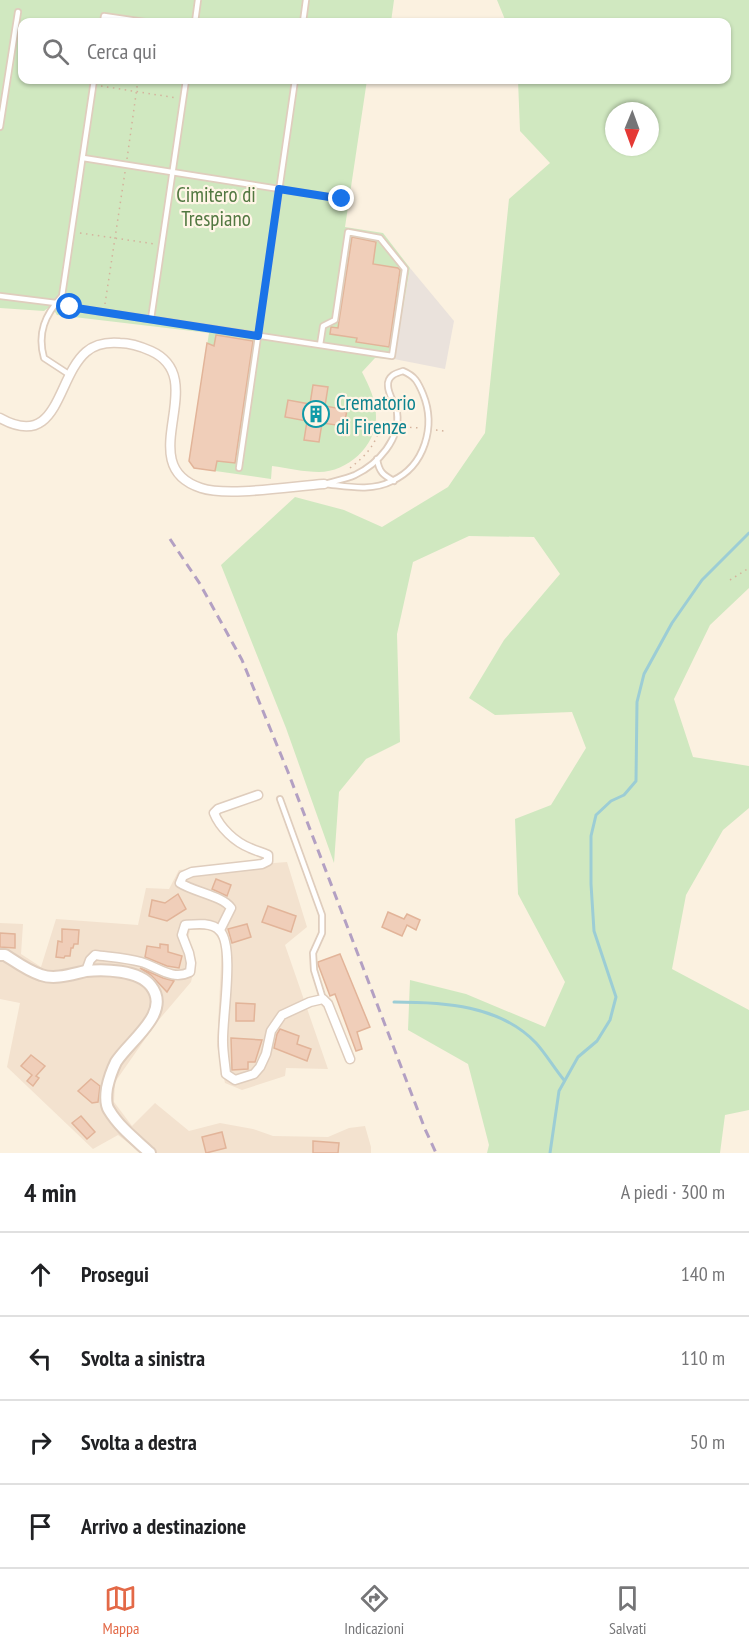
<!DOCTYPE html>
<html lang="it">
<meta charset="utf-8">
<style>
:root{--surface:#fff;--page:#f2f2f2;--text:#202124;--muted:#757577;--line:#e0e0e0;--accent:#e36947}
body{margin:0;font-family:"PT Sans Narrow",sans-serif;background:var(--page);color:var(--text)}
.compass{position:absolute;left:605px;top:102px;width:54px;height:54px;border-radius:50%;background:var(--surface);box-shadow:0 2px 4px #0004;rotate:181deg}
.stop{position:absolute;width:18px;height:18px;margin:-14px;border:4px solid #1a73e8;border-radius:50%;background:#fff}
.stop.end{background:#1a73e8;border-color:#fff;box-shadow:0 2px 6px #0008}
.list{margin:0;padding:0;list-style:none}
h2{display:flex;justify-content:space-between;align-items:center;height:78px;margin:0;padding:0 24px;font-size:26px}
h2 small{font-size:20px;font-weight:400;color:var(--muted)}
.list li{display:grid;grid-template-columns:39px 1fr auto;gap:18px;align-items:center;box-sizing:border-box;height:84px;padding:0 24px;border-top:2px solid var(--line)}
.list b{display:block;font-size:22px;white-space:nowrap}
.list em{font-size:20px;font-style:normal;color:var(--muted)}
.icon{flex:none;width:33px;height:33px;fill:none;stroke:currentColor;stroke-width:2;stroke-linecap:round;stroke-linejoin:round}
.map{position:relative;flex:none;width:749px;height:1153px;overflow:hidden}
.search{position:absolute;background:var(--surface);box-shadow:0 2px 4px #0004;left:18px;right:18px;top:18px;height:66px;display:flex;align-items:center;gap:15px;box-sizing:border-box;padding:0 21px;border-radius:12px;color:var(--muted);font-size:22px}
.sheet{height:414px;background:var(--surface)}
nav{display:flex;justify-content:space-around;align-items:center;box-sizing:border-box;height:84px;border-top:2px solid var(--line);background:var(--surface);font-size:16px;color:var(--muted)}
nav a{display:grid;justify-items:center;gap:3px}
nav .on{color:var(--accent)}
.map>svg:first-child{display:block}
.residential{fill:#f3e2cf}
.industrial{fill:#eae2dc}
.green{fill:#d0e8c0;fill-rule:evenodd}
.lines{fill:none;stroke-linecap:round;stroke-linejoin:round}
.stream{stroke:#9ccdd5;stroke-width:3}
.building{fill:#f0ceb9;stroke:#e2b499;stroke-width:1.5}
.service-casing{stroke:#dfcdbd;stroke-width:8}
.minor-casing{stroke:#dfcdbd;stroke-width:11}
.tertiary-casing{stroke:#dfcdbd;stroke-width:14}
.path{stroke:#d4b29c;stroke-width:1.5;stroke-dasharray:1.5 4.5;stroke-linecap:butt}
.service{stroke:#fff;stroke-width:4.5}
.minor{stroke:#fff;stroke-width:8}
.tertiary{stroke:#fff;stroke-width:10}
.rail{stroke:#b3a0c3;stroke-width:3;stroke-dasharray:9 6;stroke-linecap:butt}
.route{stroke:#1a73e8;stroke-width:8}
.labels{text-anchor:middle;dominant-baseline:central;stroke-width:4.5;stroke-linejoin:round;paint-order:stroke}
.park-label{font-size:21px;fill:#527841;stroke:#fff5e6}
.culture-label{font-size:21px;fill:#0d838f;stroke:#fff5e6;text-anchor:start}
</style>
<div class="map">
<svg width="749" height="1153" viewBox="0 0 749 1153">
<rect width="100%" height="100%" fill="#fbf1e0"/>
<path class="residential" d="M287 862 307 927 285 945 328 1069 286 1068 285 1076 242 1090 225 1083 217 1046 222 945 213 930H190L188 939 196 960 191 982 157 1022 115 1082 114 1102 132 1126 155 1103 189 1131 220 1123 253 1129 273 1136 328 1137 349 1128 365 1126 371 1147V1153H142L118 1135 93 1149 7 1067 20 1003 0 999V923L23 924 21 954 41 967 56 919 138 925 146 888 169 889 179 870Z"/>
<path class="industrial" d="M410 268 454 321 445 369 394 359Z"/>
<g class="green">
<path d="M0 0H394L391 22H22V80H367L345 227 383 233 410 268 394 359 375 358 362 372C369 386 376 400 376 416 377 445 348 472 319 472 304 472 287 468 272 466L271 479 194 468 189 461 209 333 57 315 53 309 48 308 44 311 0 308Z"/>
<path d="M497 0H749V588L710 625 674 699 693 757 749 766V808L723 830 686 895 672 969 749 1010V1110L725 1115 720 1153H487L489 1145 468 1064 408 1030 410 980 466 994 545 1027 565 982 518 894 515 819 551 805 586 748 572 712 495 715 469 698 504 640 560 574 534 537 469 536 413 562 397 634 400 742 366 759 339 792 334 863 286 728 221 565 295 497 344 510 382 527 448 487 485 433 509 199 550 163 520 131 518 80H726V22H506ZM614 111H650V147H614Z"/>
</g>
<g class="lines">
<g class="stream">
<path d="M394 1002C443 1002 500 1005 536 1043 546 1054 554 1068 564 1080"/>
<path d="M550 1153 559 1091 578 1057 597 1041 610 1020 616 997 594 931 591 884V836L596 815 611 801 624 795 636 781 637 702 644 674 672 623 702 580 749 533"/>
</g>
</g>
<g class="building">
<path d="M352 237 376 242 373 264 398 268 400 270 389 347 356 342 357 338 330 334 331 327 338 328 339 321Z"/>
<path d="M216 335 253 341 235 463 217 461 215 471 194 468 189 461 207 343 214 346Z"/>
<path d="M313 385 328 387 325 406 347 410 344 426 322 423 319 442 304 440 307 421 285 417 288 400 310 404Z"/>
<path d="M216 879 231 885 227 896 212 889Z"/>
<path d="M178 894 186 909 167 921 149 916 152 900 165 903Z"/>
<path d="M268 906 296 916 291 932 262 922Z"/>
<path d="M388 912 404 919 407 914 420 920 416 930 407 925 402 936 382 927Z"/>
<path d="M247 924 251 937 232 943 228 929Z"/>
<path d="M62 929 79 930 78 944H74L73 948H71L70 956H65L64 958 56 957 58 941 62 942Z"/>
<path d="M0 933 15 934V948L0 947Z"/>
<path d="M160 944 168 945V952L182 956 179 968 167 966 145 957 147 946 160 948Z"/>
<path d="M340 954 370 1027 357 1032 362 1049 356 1051 335 994 330 996 318 964V962Z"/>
<path d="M140 968 163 978 174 981 167 992 151 975Z"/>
<path d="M236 1003 255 1004 254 1021H236Z"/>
<path d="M280 1029 299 1036 297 1044 311 1049 307 1061 274 1048 277 1034Z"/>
<path d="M231 1038 262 1040 255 1062H248V1069L232 1070Z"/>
<path d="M31 1055 45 1066 36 1076 39 1078 33 1086 27 1081 32 1075 21 1066Z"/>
<path d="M91 1079 100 1086 98 1102 92 1103 78 1091Z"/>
<path d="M81 1116 95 1132 87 1139 72 1123Z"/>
<path d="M222 1132 226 1148 206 1153 202 1137Z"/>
<path d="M313 1141 339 1143 338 1153H313Z"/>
</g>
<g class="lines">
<defs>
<g id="service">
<path d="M103 22 104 16 145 22"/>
<path d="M195 22 198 0"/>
<path d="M303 22 306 0"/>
<path d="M0 127 18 12"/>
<path d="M83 158 342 199"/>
<path d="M0 296 56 303 70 307 392 356 405 269 380 238 348 232 335 320 323 326 320 345"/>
<path d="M151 319 186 80"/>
<path d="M403 371C415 376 418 382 423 394 436 426 425 466 392 481 371 492 346 486 324 484 334 481 346 479 355 475 378 464 401 439 397 412 395 403 388 394 388 386 387 376 396 373 403 371Z"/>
<path d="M70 375 44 358C37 333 45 315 62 296L94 80"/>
<path d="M377 459C379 472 383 475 394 481"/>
<path d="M239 468 295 80"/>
<path d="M280 799 322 915V933L313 953 314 970 323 999"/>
</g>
<g id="minor">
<path d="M0 418C59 451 56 378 86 352 95 344 108 342 120 343 130 343 142 347 151 351 213 379 130 465 201 488 228 497 293 486 324 484"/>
<path d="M220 930 231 908C223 896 194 892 180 883L183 876 192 872 262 864 268 861V855C262 852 256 851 250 848 235 842 220 828 214 813L218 809 258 795"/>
<path d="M86 971 90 960 95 955C110 957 127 958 141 962 158 967 172 981 190 972L191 963 189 953 182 935 185 925C196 924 212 922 220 931 235 947 222 1019 223 1042 223 1052 225 1063 226 1074L235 1080 254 1074 260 1067 266 1054 271 1031 282 1015 310 1002 323 999 328 1004 350 1059"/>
</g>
<path id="tertiary" d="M0 955H5C16 962 28 971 41 975 55 980 72 974 86 971 104 969 139 970 151 986 172 1013 130 1040 116 1062 112 1070 109 1079 107 1088 106 1095 105 1104 109 1110 119 1127 136 1140 150 1153"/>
</defs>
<use href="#service" class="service-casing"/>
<use href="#minor" class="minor-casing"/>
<use href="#tertiary" class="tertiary-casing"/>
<g class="path">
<path d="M101 86 177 98"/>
<path d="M127 159 138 80"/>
<path d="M80 233 155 244"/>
<path d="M105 304 125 172"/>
<path d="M369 423 390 425"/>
<path d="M404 427 420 428"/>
<path d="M436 430 444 431"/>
<path d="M350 468C368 454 374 446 382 424"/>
<path d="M730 580 749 568"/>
</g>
<use href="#service" class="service"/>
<use href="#minor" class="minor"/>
<use href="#tertiary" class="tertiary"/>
<path class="rail" d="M170 539 200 584 242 660 288 772 425 1129 436 1153"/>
</g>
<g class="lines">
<path class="route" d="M70 307 258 336 279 189 342 199"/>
</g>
<defs>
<symbol id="building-ring" viewBox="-11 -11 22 22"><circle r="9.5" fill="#fff5e6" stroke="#0f9aa8" stroke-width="1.5"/><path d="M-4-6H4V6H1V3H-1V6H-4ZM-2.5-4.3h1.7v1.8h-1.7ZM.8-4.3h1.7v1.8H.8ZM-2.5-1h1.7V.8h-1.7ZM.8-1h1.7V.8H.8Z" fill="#0f9aa8"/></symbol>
</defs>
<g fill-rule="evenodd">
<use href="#building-ring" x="301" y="399" width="30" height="30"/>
</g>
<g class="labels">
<g class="park-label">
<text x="216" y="194">Cimitero di<tspan x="216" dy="24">Trespiano</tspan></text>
</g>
<g class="culture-label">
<text x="336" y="402">Crematorio<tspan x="336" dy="24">di Firenze</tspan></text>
</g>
</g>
</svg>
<svg class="compass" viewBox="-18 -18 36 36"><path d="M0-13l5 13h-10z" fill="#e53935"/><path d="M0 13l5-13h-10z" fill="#757577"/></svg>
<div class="stop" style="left:70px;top:307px"></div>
<div class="stop end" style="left:342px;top:199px"></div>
<div class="search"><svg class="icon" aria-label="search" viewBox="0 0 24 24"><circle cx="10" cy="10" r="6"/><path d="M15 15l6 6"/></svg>Cerca qui</div>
</div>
<section class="sheet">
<h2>4 min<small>A piedi · 300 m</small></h2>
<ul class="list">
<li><svg class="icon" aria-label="ahead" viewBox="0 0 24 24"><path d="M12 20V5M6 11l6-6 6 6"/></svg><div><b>Prosegui</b></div><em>140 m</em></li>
<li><svg class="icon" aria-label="left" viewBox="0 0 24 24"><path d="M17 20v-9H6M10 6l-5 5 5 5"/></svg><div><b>Svolta a sinistra</b></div><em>110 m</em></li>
<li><svg class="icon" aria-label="right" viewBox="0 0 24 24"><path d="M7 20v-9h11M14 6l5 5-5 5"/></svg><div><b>Svolta a destra</b></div><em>50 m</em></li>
<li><svg class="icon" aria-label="arrive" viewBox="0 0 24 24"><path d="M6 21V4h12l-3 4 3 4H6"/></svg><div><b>Arrivo a destinazione</b></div></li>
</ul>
</section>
<nav>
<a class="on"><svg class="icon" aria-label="map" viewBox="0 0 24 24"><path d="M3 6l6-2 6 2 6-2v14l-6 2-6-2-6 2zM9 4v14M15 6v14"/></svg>Mappa</a>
<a><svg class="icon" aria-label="directions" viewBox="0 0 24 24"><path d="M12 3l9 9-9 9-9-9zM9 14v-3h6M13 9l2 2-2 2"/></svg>Indicazioni</a>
<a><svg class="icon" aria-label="saved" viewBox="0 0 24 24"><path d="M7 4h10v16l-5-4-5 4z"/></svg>Salvati</a>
</nav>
